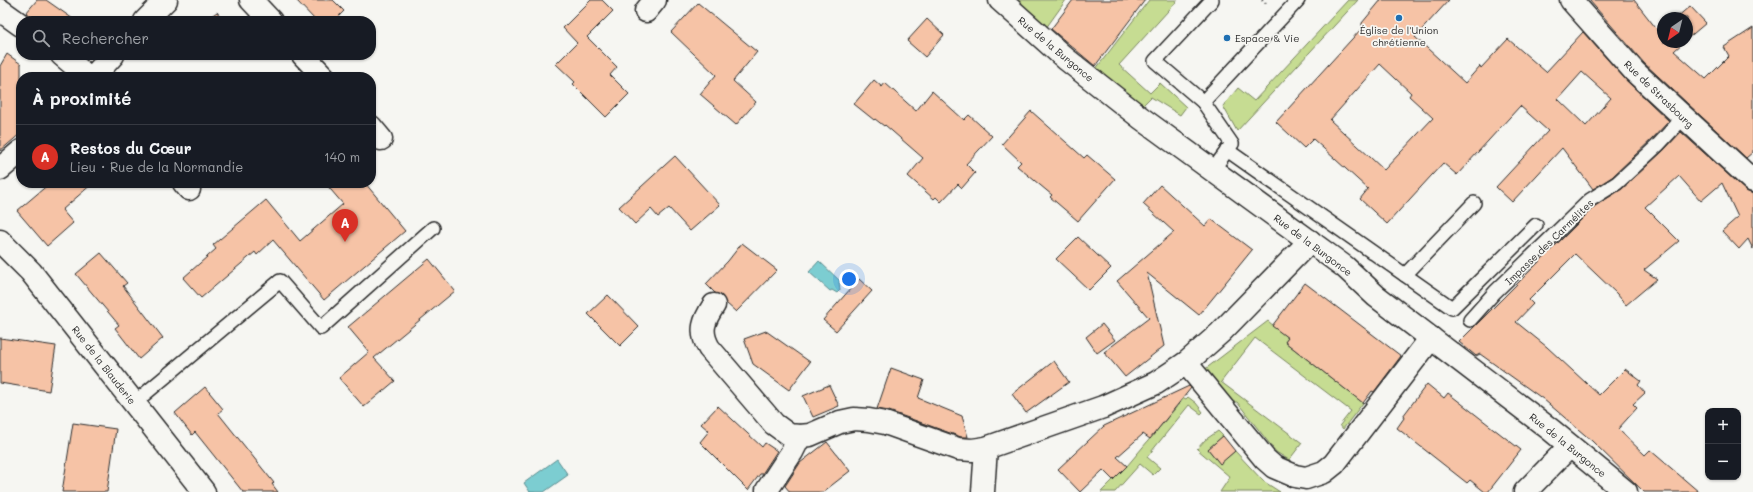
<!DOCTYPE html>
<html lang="fr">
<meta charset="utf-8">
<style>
:root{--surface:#171b24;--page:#242831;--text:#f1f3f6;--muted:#9ea1a6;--line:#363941;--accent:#d93025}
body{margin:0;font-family:Mali,sans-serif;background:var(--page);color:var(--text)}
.controls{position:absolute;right:12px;bottom:12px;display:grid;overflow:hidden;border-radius:8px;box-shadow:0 1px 3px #0004}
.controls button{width:36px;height:36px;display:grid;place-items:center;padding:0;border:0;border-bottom:1px solid var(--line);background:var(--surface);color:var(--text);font:20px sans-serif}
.compass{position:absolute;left:1657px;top:12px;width:36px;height:36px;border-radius:50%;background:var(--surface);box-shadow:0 1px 3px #0004;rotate:215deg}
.you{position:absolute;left:849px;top:279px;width:14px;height:14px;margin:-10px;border:3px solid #fff;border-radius:50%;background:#1a73e8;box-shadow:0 0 0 6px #1a73e833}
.badge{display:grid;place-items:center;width:26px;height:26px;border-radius:50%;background:var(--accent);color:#fff;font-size:13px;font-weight:700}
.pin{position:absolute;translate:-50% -33px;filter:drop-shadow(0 1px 2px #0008)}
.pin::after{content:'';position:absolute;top:21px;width:14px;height:12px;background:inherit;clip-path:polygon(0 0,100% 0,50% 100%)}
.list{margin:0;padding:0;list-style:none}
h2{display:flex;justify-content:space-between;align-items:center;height:52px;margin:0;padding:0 16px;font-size:17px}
h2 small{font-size:13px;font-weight:400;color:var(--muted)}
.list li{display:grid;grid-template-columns:26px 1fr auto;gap:12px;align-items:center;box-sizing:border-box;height:64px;padding:0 16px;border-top:1px solid var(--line)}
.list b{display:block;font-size:15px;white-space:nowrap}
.list p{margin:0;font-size:13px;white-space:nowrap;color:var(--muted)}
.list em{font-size:13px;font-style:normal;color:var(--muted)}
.icon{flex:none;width:22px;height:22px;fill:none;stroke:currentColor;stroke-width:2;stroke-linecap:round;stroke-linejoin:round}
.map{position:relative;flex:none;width:1753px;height:492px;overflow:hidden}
.search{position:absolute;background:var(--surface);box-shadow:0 1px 3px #0004;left:16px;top:16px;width:360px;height:44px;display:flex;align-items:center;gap:10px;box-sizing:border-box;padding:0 14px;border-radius:16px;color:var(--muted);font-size:15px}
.panel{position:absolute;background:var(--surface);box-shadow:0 1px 3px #0004;left:16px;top:72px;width:360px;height:116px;border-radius:16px}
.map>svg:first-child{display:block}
.green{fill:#c6dc92;stroke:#78845e}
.water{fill:#7bcdd1;stroke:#5b8c8f}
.building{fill:#f6c3a6;stroke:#2b2b2b;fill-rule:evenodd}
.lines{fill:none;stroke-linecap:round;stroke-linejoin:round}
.service-casing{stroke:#2b2b2b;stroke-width:16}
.minor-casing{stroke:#2b2b2b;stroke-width:25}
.tertiary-casing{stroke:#2b2b2b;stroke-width:25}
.path{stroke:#2b2b2b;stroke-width:2.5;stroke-dasharray:1 3;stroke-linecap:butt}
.service{stroke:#f6f6f2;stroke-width:13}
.minor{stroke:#f6f6f2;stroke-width:22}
.tertiary{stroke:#f6f6f2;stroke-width:22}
.poi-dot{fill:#1f6fb2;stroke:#f6f6f2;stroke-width:1.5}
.labels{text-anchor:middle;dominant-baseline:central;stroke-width:3.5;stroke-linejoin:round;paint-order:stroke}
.poi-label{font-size:10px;fill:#2b2b2b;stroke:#f6f6f2}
.street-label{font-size:10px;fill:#2b2b2b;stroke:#f6f6f2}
</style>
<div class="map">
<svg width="1753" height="492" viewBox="0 0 1753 492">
<rect width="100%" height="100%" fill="#f6f6f2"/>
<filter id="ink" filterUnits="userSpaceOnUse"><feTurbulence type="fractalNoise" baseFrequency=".025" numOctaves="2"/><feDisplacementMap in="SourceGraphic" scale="8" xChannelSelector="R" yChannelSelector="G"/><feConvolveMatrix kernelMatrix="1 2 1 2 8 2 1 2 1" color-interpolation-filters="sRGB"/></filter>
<g filter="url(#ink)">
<g class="green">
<path d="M1015 0H1066L1046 28Z"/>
<path d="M1149 0H1178L1119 65 1150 93 1160 83 1186 107 1180 115 1151 97 1143 105 1095 70Z"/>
<path d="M1348 0H1358L1237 131 1223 106 1238 88 1254 101Z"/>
<path d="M1268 321 1288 338 1285 342 1363 403 1343 429 1340 425 1351 411 1255 338 1221 382 1302 443 1289 460 1276 452 1237 402H1232L1204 370Z"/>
<path d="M1188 397 1196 403 1203 412 1201 414 1189 405 1147 457 1160 468 1153 475 1140 464 1115 492H1101L1127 466 1184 398 1186 399Z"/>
<path d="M1218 431 1223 436 1208 449 1220 463 1235 451 1263 481 1280 492H1220L1230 477 1197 449 1205 440Z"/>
</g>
<g class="water">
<path d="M819 261 840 281 839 282 840 290 837 293 832 290 830 291 809 272Z"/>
<path d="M557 459 568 475 544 492H530L524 483Z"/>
</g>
<g class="building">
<path d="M37 0H46L76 21H38L26 13Z"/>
<path d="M296 0H333L344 11 334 21H316Z"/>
<path d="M591 0H602L613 11 587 37 617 67 610 75 629 94 606 117 573 84 575 82 556 64 577 43 563 28Z"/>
<path d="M1073 0H1145L1095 66 1051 29Z"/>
<path d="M1381 0H1449L1415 37 1465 83 1480 66 1481 68 1508 39 1546 72 1583 32 1626 80 1669 121 1652 139 1612 177 1593 189 1562 148 1512 202 1496 187 1548 131 1520 106 1457 175 1443 163 1387 224 1360 199 1368 189 1313 139 1304 148 1276 122 1362 28V23ZM1380 64 1411 93 1409 96 1433 118 1384 170 1330 120ZM1582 72 1611 98 1586 126 1558 99Z"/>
<path d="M1589 0H1634L1659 32 1663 29V42H1684L1674 51 1706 79 1729 56 1724 47 1753 28V152L1746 158 1644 63Z"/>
<path d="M698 3 757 52 733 81 756 102 736 125 700 94 716 75 671 32Z"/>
<path d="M1690 6 1706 23 1687 39V18H1676Z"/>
<path d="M217 12 224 21H204Z"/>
<path d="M927 19 944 35 925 57 907 41Z"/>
<path d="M7 54 21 64V133L0 151V66Z"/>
<path d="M874 80 882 87 885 83 916 111 932 91 964 120 969 115 992 136 966 164 975 173 962 188 958 184 941 202 936 197 934 199 908 176 923 158 885 125 884 126 875 119 874 120 854 104Z"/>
<path d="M1031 111 1084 158 1087 155 1115 179 1078 221 1050 197 1052 195 1017 166 1021 162 1002 144Z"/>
<path d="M1681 132 1745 190 1753 194V249L1748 239 1739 249 1722 231 1738 217 1722 183 1701 201 1679 176 1645 207 1679 241 1644 270 1657 279 1626 305 1617 294 1575 254 1529 300 1533 304 1516 322 1547 347 1599 395 1625 369 1641 381 1638 385 1645 393 1633 404 1637 408 1618 429 1645 455 1650 450 1699 492H1644L1592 441 1543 399 1480 354 1476 356 1459 342 1595 206 1622 189 1663 151Z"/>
<path d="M675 156 720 205 690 231 669 208 658 217 651 209 635 224 619 207Z"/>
<path d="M50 183H93L62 210 73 223 47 246 17 211Z"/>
<path d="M325 183H365L405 231 324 300 273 240 257 255 255 252 201 298 183 278 216 249 213 245 266 200 300 241 343 204Z"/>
<path d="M1160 185 1205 226 1211 219 1252 250 1199 315 1147 273 1164 346 1125 377 1104 352 1149 318 1117 281 1174 232 1143 204Z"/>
<path d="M1078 237 1111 268 1089 290 1056 259Z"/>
<path d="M742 243 777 270 736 312 726 303 721 295 715 293 706 284 728 261Z"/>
<path d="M101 253 127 283 123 286 163 338 139 359 115 328 119 325 76 274Z"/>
<path d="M429 259 455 291 374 358 395 381 364 407 339 378 369 352 348 327Z"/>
<path d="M859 279 872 291 836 331 823 320Z"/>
<path d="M1305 283 1401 356 1374 392 1372 391 1363 403 1285 342 1288 338 1272 326Z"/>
<path d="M608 295 639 327 620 346 588 314Z"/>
<path d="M1102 324 1115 340 1097 353 1086 337Z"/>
<path d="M766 331 810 362 789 390 753 364 744 339Z"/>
<path d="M0 338 56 346 49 391 0 383Z"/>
<path d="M1054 361 1069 382 1026 413 1012 394Z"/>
<path d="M891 368 924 380 918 398 962 416 968 437H961L889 411 877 409Z"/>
<path d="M1427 384 1444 398 1448 393 1521 450 1488 492H1485L1470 480 1467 483 1397 428 1404 418 1403 416Z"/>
<path d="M829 385 839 406 813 417 803 396Z"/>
<path d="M1189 386 1191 388 1150 439 1143 434 1117 457 1127 466 1113 480 1103 470 1080 492 1058 469 1104 426Z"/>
<path d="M205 387 223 409 218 413 274 483 272 484 278 492H243L195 432 192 435 175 413Z"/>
<path d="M718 406 762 447 765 443 777 451 762 474H760L748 490 700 442 709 431 701 424Z"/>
<path d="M73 423 116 429 107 492H62Z"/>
<path d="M1223 436 1235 451 1220 464 1208 449Z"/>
<path d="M827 442 850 471 823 492H790L785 486 800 463Z"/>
</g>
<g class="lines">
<defs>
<g id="service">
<path d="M1212 0 1155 61 1203 102 1232 144 1212 171"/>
<path d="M1203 102 1298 0"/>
<path d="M1227 150 1452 308 1536 225"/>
<path d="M1405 275 1474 203"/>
<path d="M1470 320 1495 292 1590 200 1617 183 1658 145 1683 118"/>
<path d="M134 403 280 281 321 328 433 228"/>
</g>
<g id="minor">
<path d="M251 0 271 21"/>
<path d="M0 10 21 25"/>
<path d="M646 11 655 0"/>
<path d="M62 55 88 77"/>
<path d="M303 55 324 77"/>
<path d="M371 127 381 139"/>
<path d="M184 183 189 189"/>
<path d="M0 241 31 272 204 492"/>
<path d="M714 305C704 320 699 331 709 348L774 424 789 435 800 436 810 435 840 422 854 419 869 420 885 423 958 449 972 450 986 448 1103 407 1156 383 1186 363 1220 333 1310 241"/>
<path d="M1186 363 1265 459 1274 467 1295 476 1306 478 1324 472 1334 464 1431 338"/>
<path d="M767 490 792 452 800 436"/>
<path d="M983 492 986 448"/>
<path d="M1525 492 1570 446"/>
</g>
<g id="tertiary">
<path d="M1000 0 1066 59 1141 118 1345 267 1376 296 1551 430 1626 492"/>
<path d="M1571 0 1635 72 1753 181"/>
<path d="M145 21 166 0"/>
<path d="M93 77 113 55"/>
<path d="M0 169 21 151"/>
</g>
</defs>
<use href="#service" class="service-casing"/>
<use href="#minor" class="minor-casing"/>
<use href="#tertiary" class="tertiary-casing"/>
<path class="path" d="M1262 0 1268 5"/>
<use href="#service" class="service"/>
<use href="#minor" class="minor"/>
<use href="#tertiary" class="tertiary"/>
</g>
</g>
<g class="poi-dot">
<circle cx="1399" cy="18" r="4"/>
<circle cx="1227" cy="38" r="4"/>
</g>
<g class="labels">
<g class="poi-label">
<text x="1399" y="30">Église de l'Union<tspan x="1399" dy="12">chrétienne</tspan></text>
<text x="1235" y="38" text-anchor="start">Espace &amp; Vie</text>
</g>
<g class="street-label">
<text transform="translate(1056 49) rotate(40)">Rue de la Burgonce</text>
<text transform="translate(1659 94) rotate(44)">Rue de Strasbourg</text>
<text transform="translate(1549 242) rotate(-44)">Impasse des Carmélites</text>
<text transform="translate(1313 245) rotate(37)">Rue de la Burgonce</text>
<text transform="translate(104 365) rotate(52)">Rue de la Blauderie</text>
<text transform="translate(1568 445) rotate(39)">Rue de la Burgonce</text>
</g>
</g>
</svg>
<div class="controls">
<button>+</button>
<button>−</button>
</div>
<svg class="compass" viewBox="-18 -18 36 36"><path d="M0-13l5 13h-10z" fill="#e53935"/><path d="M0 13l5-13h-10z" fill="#9ea1a6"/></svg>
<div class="you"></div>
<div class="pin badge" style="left:345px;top:242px">A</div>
<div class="search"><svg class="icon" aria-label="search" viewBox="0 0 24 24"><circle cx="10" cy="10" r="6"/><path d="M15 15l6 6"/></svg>Rechercher</div>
<section class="panel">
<h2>À proximité<small></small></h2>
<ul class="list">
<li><span class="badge">A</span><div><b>Restos du Cœur</b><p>Lieu · Rue de la Normandie</p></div><em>140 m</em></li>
</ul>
</section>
</div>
